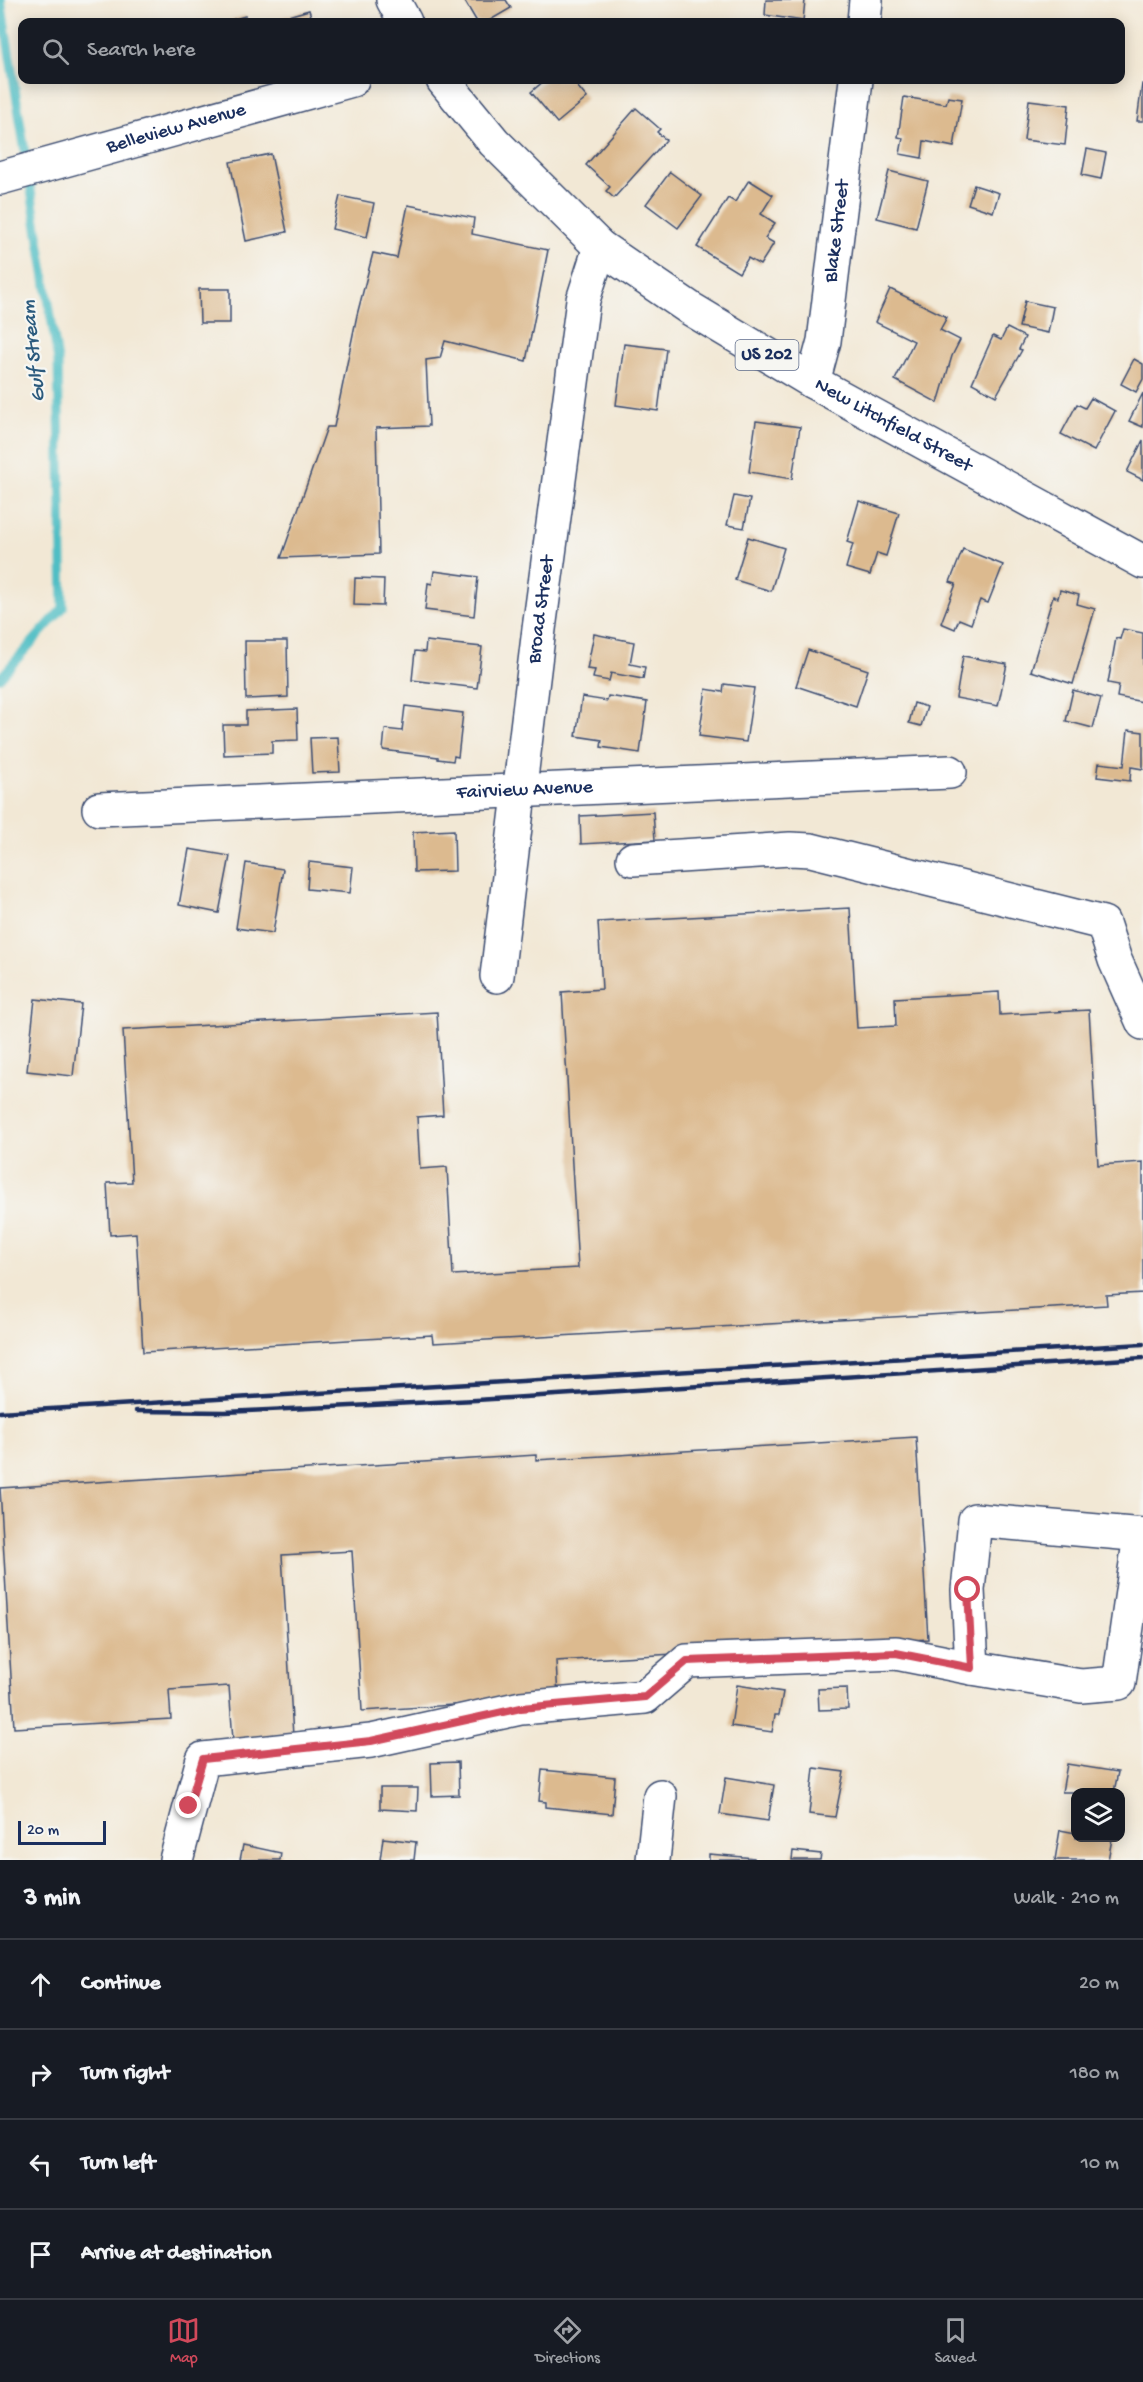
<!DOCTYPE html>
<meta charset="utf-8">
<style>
:root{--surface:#171b24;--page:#20242c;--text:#f1f3f6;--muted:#9ea1a6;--line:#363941;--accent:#d1495b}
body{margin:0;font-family:"Gochi Hand",sans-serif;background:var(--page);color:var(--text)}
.controls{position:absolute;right:18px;bottom:18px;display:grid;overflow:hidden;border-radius:12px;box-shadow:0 3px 15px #0003}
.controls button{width:54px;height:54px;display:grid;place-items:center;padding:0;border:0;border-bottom:2px solid var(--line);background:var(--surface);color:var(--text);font:30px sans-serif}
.scale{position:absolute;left:18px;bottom:15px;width:88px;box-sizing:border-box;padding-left:6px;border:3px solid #1b2f5e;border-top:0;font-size:16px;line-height:21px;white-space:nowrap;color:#1b2f5e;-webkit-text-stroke:4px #f6f6f2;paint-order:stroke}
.stop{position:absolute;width:18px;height:18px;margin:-14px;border:4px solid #d1495b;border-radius:50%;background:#fff}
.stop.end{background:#d1495b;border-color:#fff;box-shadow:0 2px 6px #0008}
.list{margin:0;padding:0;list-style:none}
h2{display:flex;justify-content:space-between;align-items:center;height:78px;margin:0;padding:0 24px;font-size:26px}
h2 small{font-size:20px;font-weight:400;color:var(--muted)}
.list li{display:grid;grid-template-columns:39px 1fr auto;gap:18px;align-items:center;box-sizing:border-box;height:90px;padding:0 24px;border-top:2px solid var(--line)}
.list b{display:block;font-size:22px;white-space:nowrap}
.list em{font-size:20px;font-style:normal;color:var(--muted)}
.icon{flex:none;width:33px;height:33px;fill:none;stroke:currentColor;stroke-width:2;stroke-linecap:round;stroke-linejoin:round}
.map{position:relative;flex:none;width:1143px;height:1860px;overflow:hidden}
.search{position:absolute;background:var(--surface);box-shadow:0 3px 15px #0003;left:18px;right:18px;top:18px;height:66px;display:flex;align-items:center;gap:15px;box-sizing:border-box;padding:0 21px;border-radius:12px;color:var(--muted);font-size:22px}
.sheet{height:438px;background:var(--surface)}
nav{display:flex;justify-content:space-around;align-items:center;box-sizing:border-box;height:84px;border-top:2px solid var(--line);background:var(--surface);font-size:16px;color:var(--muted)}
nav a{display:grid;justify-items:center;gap:3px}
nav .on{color:var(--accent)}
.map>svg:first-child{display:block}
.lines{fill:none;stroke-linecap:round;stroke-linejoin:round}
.stream{stroke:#50bec4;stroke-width:9}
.building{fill:#dcba8f}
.minor-casing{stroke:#3b4b70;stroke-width:36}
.highway-casing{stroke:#3b4b70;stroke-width:36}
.minor{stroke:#fff;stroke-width:33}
.highway{stroke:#fff;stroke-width:33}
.rail{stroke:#1b2f5e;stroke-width:4.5}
.route{stroke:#d1495b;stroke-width:8}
.labels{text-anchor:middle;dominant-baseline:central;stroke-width:4.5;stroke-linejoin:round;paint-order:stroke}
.shield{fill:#f6f6f2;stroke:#5d6b8a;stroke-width:1.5}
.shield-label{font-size:18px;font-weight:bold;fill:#1b2f5e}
.street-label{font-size:20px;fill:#1b2f5e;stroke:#f6f6f2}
.water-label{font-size:21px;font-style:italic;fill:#2b5a7d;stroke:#f6f6f2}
</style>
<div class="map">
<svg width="1143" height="1860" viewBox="0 0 1143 1860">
<rect width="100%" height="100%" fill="#f6f6f2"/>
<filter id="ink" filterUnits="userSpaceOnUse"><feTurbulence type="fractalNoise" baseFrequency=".0167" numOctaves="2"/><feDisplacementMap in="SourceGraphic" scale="12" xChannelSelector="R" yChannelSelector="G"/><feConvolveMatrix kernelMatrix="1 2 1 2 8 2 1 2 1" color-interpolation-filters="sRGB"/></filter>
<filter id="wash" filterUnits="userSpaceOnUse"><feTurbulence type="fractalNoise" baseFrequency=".008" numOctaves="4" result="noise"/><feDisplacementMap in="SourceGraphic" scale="24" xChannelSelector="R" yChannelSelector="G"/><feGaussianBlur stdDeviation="1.35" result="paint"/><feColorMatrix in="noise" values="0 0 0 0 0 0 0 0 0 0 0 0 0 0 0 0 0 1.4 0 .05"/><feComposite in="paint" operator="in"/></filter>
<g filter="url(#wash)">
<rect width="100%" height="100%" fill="#f2e8d5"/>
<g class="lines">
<path class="stream" d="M0 678 63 608 58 361 1 0"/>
</g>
<g id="blocks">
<g class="building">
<path d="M464 0H506L511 8 487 22H477Z"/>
<path d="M766 0H805L803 21 765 15Z"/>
<path d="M309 10 313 22H275L274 20Z"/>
<path d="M245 16 247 22H225Z"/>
<path d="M545 80H572L587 98 557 123 531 92Z"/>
<path d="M1142 84H1143V121H1137Z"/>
<path d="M904 97 946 104 948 97 962 99 954 147 924 141 922 158 900 154 903 138 898 137Z"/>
<path d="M1029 100 1069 105 1065 145 1024 140Z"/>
<path d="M636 108 660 129 657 132 666 140 614 198 606 191 610 187 586 165Z"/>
<path d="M1087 149 1106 153 1101 179 1082 175Z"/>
<path d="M271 154 287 232 246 241 230 162Z"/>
<path d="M889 171 928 181 916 228 877 218Z"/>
<path d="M670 172 702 196 678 228 646 204Z"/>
<path d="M749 180 773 195 761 214 775 223 765 238 774 243 760 265 748 258 739 273 697 247 728 198 735 202Z"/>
<path d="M974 185 999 193 993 212 968 204Z"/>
<path d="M340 196 374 203 367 237 332 229Z"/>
<path d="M408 205 474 218 472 234 548 250 526 361 445 341 440 358 426 360 429 426 376 428 379 554 281 558 327 427H334L357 315 373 253 397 258Z"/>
<path d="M199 289H230V323H200Z"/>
<path d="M890 289 947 317 940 330 960 340 952 356 938 403 895 380 914 341 875 322Z"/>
<path d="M1025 301 1053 307 1048 333 1019 327Z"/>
<path d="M1007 328 1025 337 1019 349 1022 350 996 396 972 383 993 336 1001 340Z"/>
<path d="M624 344 666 349 658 411 616 405Z"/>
<path d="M1134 359 1143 364V379L1136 392 1121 384Z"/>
<path d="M1143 393V427L1129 421Z"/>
<path d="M1091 398 1115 411 1094 451 1061 434 1077 404 1085 408Z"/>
<path d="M756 421 800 427 792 479 749 472Z"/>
<path d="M1143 440V480L1127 472Z"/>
<path d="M734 496 750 499 744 528 727 525Z"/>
<path d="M859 501 899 513 886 556 877 553 870 575 846 568 853 544 847 542Z"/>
<path d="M748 537 784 548 771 591 735 580Z"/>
<path d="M963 549 1003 565 988 603 980 600 971 624 959 619 955 629 941 623 956 584 950 582Z"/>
<path d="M434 571 478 577 474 616 425 610 428 583 432 584Z"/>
<path d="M355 578 384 579 383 606 354 605Z"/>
<path d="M1060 590 1079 595 1077 604 1095 609 1073 684 1031 671 1053 596 1058 598Z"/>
<path d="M1123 629 1143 633V702L1117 697 1119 685 1108 683 1116 638 1120 639Z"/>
<path d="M594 634 634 642 630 664 645 667 643 679 611 673 609 681 593 678 595 670 587 669Z"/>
<path d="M245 641H287L288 697 246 699Z"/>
<path d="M426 641 482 647 477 688 412 680 415 651 425 652Z"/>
<path d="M808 650 868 670 856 706 796 686Z"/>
<path d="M963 656 1007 664 998 706 956 698Z"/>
<path d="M724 684 754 688 746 742 699 736 706 689 723 692Z"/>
<path d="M1073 690 1101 698 1093 728 1066 721Z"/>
<path d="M608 696 647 702 640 753 601 747 602 740 576 736 582 697 607 701Z"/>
<path d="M914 703 927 707 921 726 909 723Z"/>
<path d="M405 706 463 713 458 757 454 756 453 761 438 759V757L383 750 385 729 402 731Z"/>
<path d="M297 709 298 740 272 741V753L224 755 223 725H246V711Z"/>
<path d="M1128 730 1143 732V769L1131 767 1130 781 1097 777 1099 763 1124 766Z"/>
<path d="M338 737 340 772 312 773 310 738Z"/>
<path d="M653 812 655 840 581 844 580 816Z"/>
<path d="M454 830 455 871 414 872 413 832Z"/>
<path d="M189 849 230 856 219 913 179 905Z"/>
<path d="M309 862 353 867 350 893 307 889Z"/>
<path d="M246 863 283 869 273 933 236 928Z"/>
<path d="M850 908 857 1028 896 1026 895 998 999 992 1000 1015 1089 1010 1098 1165 1143 1162V1293L1106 1295 1107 1305 433 1343 432 1335 143 1352 136 1233 110 1235 107 1183 132 1182 123 1030 437 1012 443 1115 417 1117 420 1169 447 1167 453 1275 578 1268 562 992 602 989 598 922Z"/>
<path d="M35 999 81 1004 73 1076 27 1071Z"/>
<path d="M916 1437 928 1639 556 1661 558 1698 362 1711 352 1551 282 1555 293 1736 233 1740 229 1686 169 1690 171 1719 14 1728 0 1488 536 1455V1460Z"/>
<path d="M737 1685 783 1692 779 1715H775L772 1732 731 1726Z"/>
<path d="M847 1688 848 1709 819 1710 818 1689Z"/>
<path d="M458 1762 459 1795 432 1796 431 1763Z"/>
<path d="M1067 1764 1118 1772 1114 1792H1062Z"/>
<path d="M814 1768 844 1772 835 1817 809 1814Z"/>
<path d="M542 1770 615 1777 612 1814 546 1807V1802L539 1801Z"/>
<path d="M726 1777 774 1785 768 1821 720 1814Z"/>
<path d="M380 1788H418L417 1811 380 1809Z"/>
<path d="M1060 1830 1076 1833V1838L1112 1839 1108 1860H1055Z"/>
<path d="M383 1838 416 1842 414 1860H380Z"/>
<path d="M243 1845 281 1853 280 1860H240Z"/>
<path d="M793 1851 821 1854 820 1860H792Z"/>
<path d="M709 1854 754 1858V1860H709Z"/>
</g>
</g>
</g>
<g filter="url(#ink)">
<use href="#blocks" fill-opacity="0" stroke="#3b4b70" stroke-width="1.5"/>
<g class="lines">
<defs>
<g id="minor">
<path d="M864 22 866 0"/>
<path id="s1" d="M0 178 352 80"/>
<path id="s2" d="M813 382 824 341 856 80"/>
<path id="s3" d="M99 809 950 772"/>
<path d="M633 859 790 849 811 850 1103 923 1115 960 1143 1023"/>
<path id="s4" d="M497 976 539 629 583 300 600 247"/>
<path d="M972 1668 1081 1686 1119 1683 1140 1535"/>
<path d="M176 1860 203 1759 371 1741 521 1708 645 1697 687 1661 896 1653 972 1668 968 1590 975 1520 1143 1535"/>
<path d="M653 1860 660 1796"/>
</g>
<g id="highway">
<path d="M393 0 405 22"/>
<path id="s5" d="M443 80 494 142 600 247 691 309 813 382 1143 562"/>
</g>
</defs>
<use href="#minor" class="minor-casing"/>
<use href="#highway" class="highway-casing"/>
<use href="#minor" class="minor"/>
<use href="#highway" class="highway"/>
<g class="rail">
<path d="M136 1411 225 1412 476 1400 1143 1358"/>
<path d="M0 1412 1143 1344"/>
</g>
</g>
</g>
<g class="lines" filter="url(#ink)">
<path class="route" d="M189 1806 203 1759 371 1741 521 1708 645 1697 687 1661 896 1653 972 1668 968 1590"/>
</g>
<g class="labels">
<rect class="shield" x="735.5" y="340" width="63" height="30" rx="4.5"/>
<g class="shield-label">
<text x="767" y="355">US 202</text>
</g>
<g class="street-label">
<text stroke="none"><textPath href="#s1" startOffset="183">Belleview Avenue</textPath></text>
<text stroke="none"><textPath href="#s2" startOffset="153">Blake Street</textPath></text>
<text stroke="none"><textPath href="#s5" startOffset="573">New Litchfield Street</textPath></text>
<text stroke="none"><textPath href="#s4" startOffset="369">Broad Street</textPath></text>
<text stroke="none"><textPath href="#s3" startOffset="426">Fairview Avenue</textPath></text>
</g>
<g class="water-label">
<text transform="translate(35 351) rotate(-96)">Gulf Stream</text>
</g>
</g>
</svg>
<div class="controls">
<button><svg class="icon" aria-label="layers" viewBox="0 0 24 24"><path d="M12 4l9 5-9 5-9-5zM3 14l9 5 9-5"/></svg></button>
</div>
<div class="scale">20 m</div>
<div class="stop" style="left:968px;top:1590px"></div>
<div class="stop end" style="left:189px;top:1806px"></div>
<div class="search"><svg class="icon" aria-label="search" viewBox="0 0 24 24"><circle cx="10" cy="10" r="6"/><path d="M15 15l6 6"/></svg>Search here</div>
</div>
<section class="sheet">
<h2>3 min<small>Walk · 210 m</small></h2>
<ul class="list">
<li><svg class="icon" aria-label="ahead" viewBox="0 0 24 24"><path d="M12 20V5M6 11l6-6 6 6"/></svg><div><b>Continue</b></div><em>20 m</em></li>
<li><svg class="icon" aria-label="right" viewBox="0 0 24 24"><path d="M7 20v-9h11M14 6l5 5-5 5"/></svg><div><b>Turn right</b></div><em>180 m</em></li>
<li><svg class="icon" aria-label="left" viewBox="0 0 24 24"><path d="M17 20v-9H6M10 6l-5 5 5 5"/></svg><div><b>Turn left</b></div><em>10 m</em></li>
<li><svg class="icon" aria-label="arrive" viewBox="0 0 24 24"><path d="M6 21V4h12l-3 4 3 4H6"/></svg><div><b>Arrive at destination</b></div></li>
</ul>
</section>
<nav>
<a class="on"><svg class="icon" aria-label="map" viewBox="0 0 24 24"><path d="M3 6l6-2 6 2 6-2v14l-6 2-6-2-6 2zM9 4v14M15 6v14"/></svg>Map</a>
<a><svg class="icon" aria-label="directions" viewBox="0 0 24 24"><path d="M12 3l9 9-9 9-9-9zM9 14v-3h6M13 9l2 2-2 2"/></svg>Directions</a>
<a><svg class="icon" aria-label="saved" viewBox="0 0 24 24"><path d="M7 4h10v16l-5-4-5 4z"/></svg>Saved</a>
</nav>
